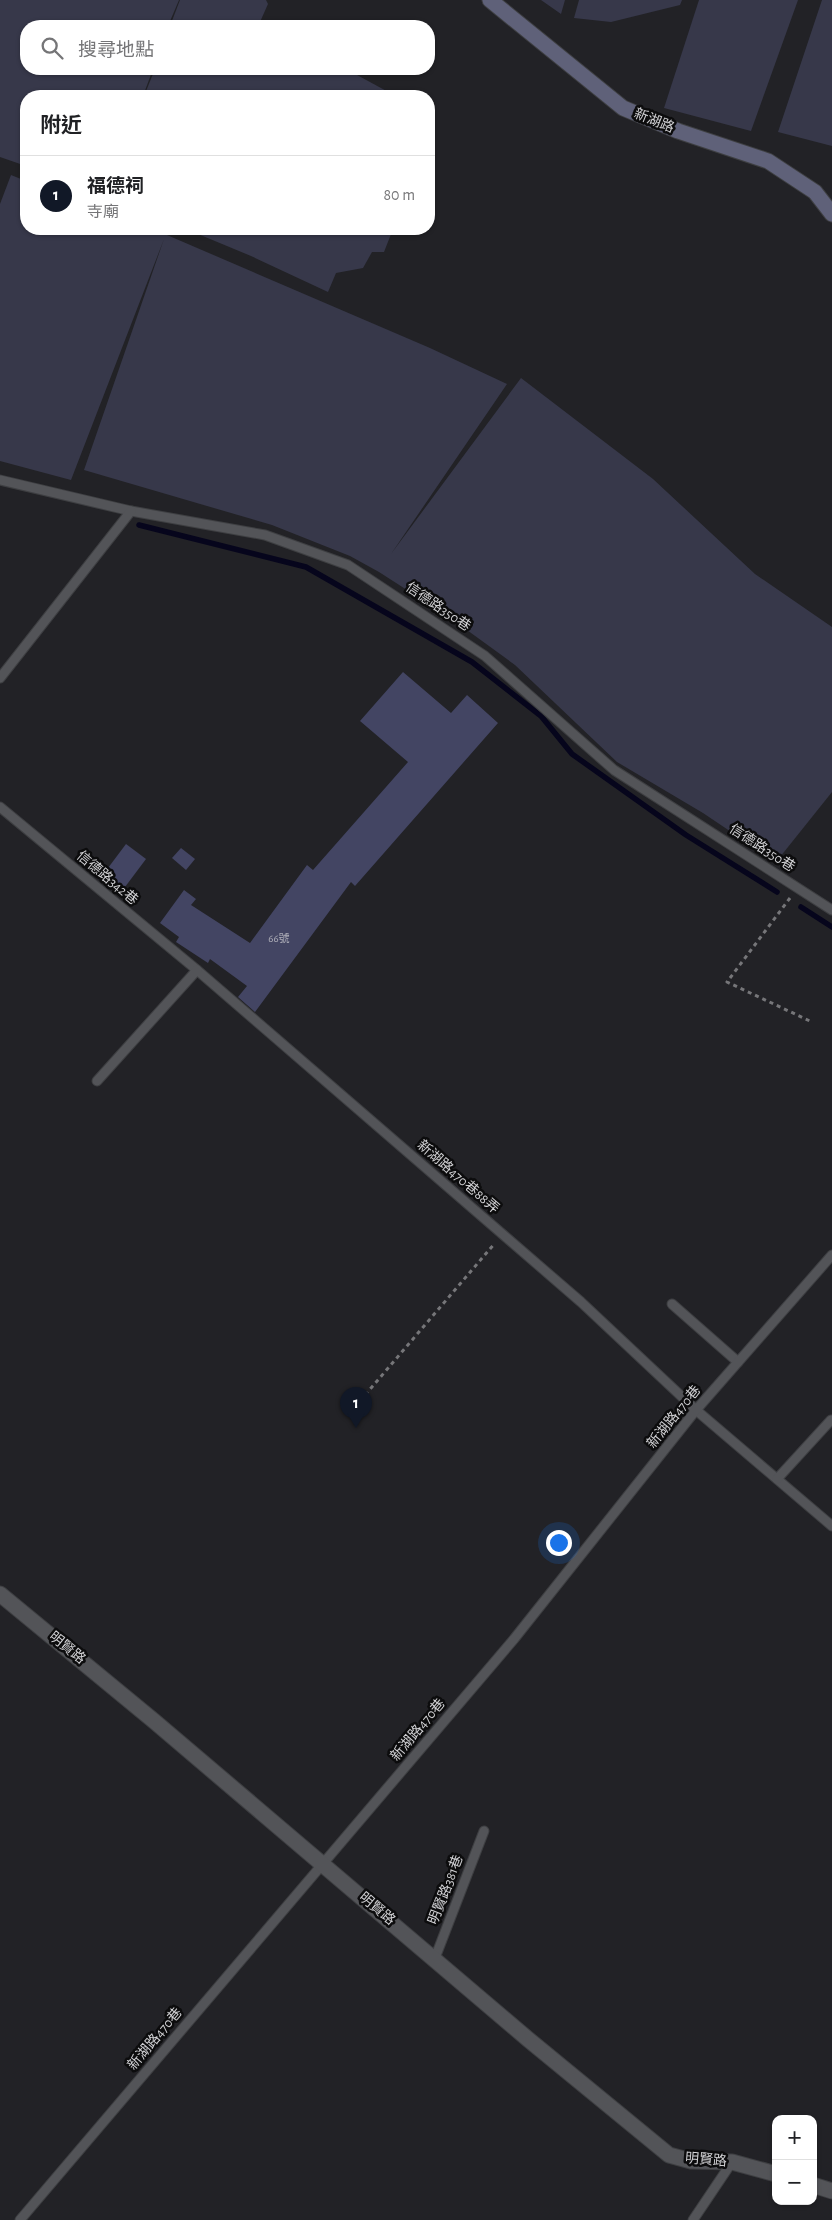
<!DOCTYPE html>
<html lang="zh-TW">
<meta charset="utf-8">
<style>
:root{--surface:#fff;--page:#f2f2f2;--text:#202124;--muted:#757577;--line:#e0e0e0;--accent:#111827}
body{margin:0;font-family:"Alegreya Sans","Noto Sans TC",sans-serif;background:var(--page);color:var(--text)}
.controls{position:absolute;right:15px;bottom:15px;display:grid;overflow:hidden;border-radius:10px;box-shadow:0 1px 4px #0004}
.controls button{width:45px;height:45px;display:grid;place-items:center;padding:0;border:0;border-bottom:1px solid var(--line);background:var(--surface);color:var(--text);font:25px sans-serif}
.you{position:absolute;left:558px;top:1542px;width:18px;height:18px;margin:-12px;border:4px solid #fff;border-radius:50%;background:#1a73e8;box-shadow:0 0 0 8px #1a73e833}
.badge{display:grid;place-items:center;width:32px;height:32px;border-radius:50%;background:var(--accent);color:#fff;font-size:16px;font-weight:700}
.pin{position:absolute;translate:-50% -41px;filter:drop-shadow(0 1px 2px #0008)}
.pin::after{content:'';position:absolute;top:26px;width:18px;height:15px;background:inherit;clip-path:polygon(0 0,100% 0,50% 100%)}
.list{margin:0;padding:0;list-style:none}
h2{display:flex;justify-content:space-between;align-items:center;height:65px;margin:0;padding:0 20px;font-size:21px}
h2 small{font-size:16px;font-weight:400;color:var(--muted)}
.list li{display:grid;grid-template-columns:32px 1fr auto;gap:15px;align-items:center;box-sizing:border-box;height:80px;padding:0 20px;border-top:1px solid var(--line)}
.list b{display:block;font-size:19px;white-space:nowrap}
.list p{margin:0;font-size:16px;white-space:nowrap;color:var(--muted)}
.list em{font-size:16px;font-style:normal;color:var(--muted)}
.icon{flex:none;width:28px;height:28px;fill:none;stroke:currentColor;stroke-width:2;stroke-linecap:round;stroke-linejoin:round}
.map{position:relative;flex:none;width:832px;height:2220px;overflow:hidden}
.search{position:absolute;background:var(--surface);box-shadow:0 1px 4px #0004;left:20px;top:20px;width:415px;height:55px;display:flex;align-items:center;gap:12px;box-sizing:border-box;padding:0 18px;border-radius:20px;color:var(--muted);font-size:19px}
.panel{position:absolute;background:var(--surface);box-shadow:0 1px 4px #0004;left:20px;top:90px;width:415px;height:145px;border-radius:20px}
.map>svg:first-child{display:block}
.green{fill:#37384a}
.lines{fill:none;stroke-linecap:round;stroke-linejoin:round}
.stream{stroke:#06051c;stroke-width:5.5}
.building{fill:#434563}
.lane-casing{stroke:#3e3f42;stroke-width:11}
.street-casing{stroke:#3e3f42;stroke-width:17}
.secondary-casing{stroke:#3e3f42;stroke-width:17}
.path{stroke:#767679;stroke-width:3;stroke-dasharray:4 4;stroke-linecap:butt}
.lane{stroke:#535458;stroke-width:9}
.street{stroke:#535458;stroke-width:15}
.secondary{stroke:#5f6179;stroke-width:15}
.labels{text-anchor:middle;dominant-baseline:central;stroke-width:5;stroke-linejoin:round;paint-order:stroke}
.number-label{font-size:11px;fill:#aeaeb8}
.street-label{font-size:14px;fill:#d1d1d4;stroke:#0c0c0d}
</style>
<div class="map">
<svg width="832" height="2220" viewBox="0 0 832 2220">
<rect width="100%" height="100%" fill="#222226"/>
<g class="green">
<path d="M0 0H179L168 26H26V69H153L143 96H26V166L0 157Z"/>
<path d="M180 0H266L268 4 260 22 268 26H170Z"/>
<path d="M541 0H565L561 14Z"/>
<path d="M579 0H682L680 5 611 22 574 18Z"/>
<path d="M699 0H798L751 131 664 108Z"/>
<path d="M822 0H832V146L778 132Z"/>
<path d="M155 69H346L392 94 391 96H144Z"/>
<path d="M11 175 26 181V229H153L430 348 507 384 391 554 521 378 653 479 755 574 832 627V792L776 862 703 813 617 762 515 665 449 617 379 572 350 556 272 525 84 470 164 239 71 480 0 461V204Z"/>
<path d="M186 229H393L384 252H372L363 268 336 273 328 292 251 256Z"/>
</g>
<g class="lines">
<g class="stream">
<path d="M139 525 306 567 472 662 541 716 572 754 686 835 777 892"/>
<path d="M801 907 832 927"/>
</g>
</g>
<g class="building">
<path d="M403 672 451 713 467 695 498 723 355 886 351 882 255 1012 238 997 247 986 210 959 208 963 176 942 179 937 160 923 184 890 196 899 191 905 250 943 307 865 313 870 408 762 360 721Z"/>
<path d="M126 844 146 859 122 891 102 876Z"/>
<path d="M181 848 195 859 186 870 172 858Z"/>
</g>
<g class="lines">
<defs>
<g id="lane">
<path d="M0 480 131 511 265 535 348 565 485 656 614 770 832 910"/>
<path d="M0 678 131 511"/>
<path d="M0 807 197 970 581 1302 696 1410 832 1526"/>
<path d="M97 1081 197 970"/>
<path d="M672 1304 738 1362"/>
<path d="M777 1479 831 1420"/>
<path d="M435 1958 484 1831"/>
<path d="M20 2220 514 1639 696 1410 832 1255"/>
<path d="M693 2220 732 2162"/>
</g>
<g id="street">
<path d="M0 1594 154 1721 529 2040 669 2155 691 2161 732 2162 776 2174"/>
<path d="M813 2185 832 2191"/>
</g>
<path id="secondary" d="M490 0 623 108 678 131 768 161 815 192 832 214"/>
</defs>
<use href="#lane" class="lane-casing"/>
<use href="#street" class="street-casing"/>
<use href="#secondary" class="secondary-casing"/>
<g class="path">
<path d="M790 898 727 982 812 1022"/>
<path d="M360 1401 495 1243"/>
</g>
<use href="#lane" class="lane"/>
<use href="#street" class="street"/>
<use href="#secondary" class="secondary"/>
</g>
<g class="labels">
<g class="number-label">
<text x="279" y="938">66號</text>
</g>
<g class="street-label">
<text transform="translate(654 121) rotate(22)">新湖路</text>
<text transform="translate(438 607) rotate(34)">信德路350巷</text>
<text transform="translate(762 848) rotate(33)">信德路350巷</text>
<text transform="translate(107 878) rotate(40)">信德路342巷</text>
<text transform="translate(458 1177) rotate(41)">新湖路470巷88弄</text>
<text transform="translate(674 1417) rotate(-51)">新湖路470巷</text>
<text transform="translate(67 1648) rotate(39)">明賢路</text>
<text transform="translate(418 1730) rotate(-50)">新湖路470巷</text>
<text transform="translate(446 1890) rotate(-69)">明賢路381巷</text>
<text transform="translate(377 1909) rotate(40)">明賢路</text>
<text transform="translate(155 2039) rotate(-50)">新湖路470巷</text>
<text transform="translate(706 2160) rotate(5)">明賢路</text>
</g>
</g>
</svg>
<div class="controls">
<button>+</button>
<button>−</button>
</div>
<div class="you"></div>
<div class="pin badge" style="left:356px;top:1428px">1</div>
<div class="search"><svg class="icon" aria-label="search" viewBox="0 0 24 24"><circle cx="10" cy="10" r="6"/><path d="M15 15l6 6"/></svg>搜尋地點</div>
<section class="panel">
<h2>附近<small></small></h2>
<ul class="list">
<li><span class="badge">1</span><div><b>福德祠</b><p>寺廟</p></div><em>80 m</em></li>
</ul>
</section>
</div>
